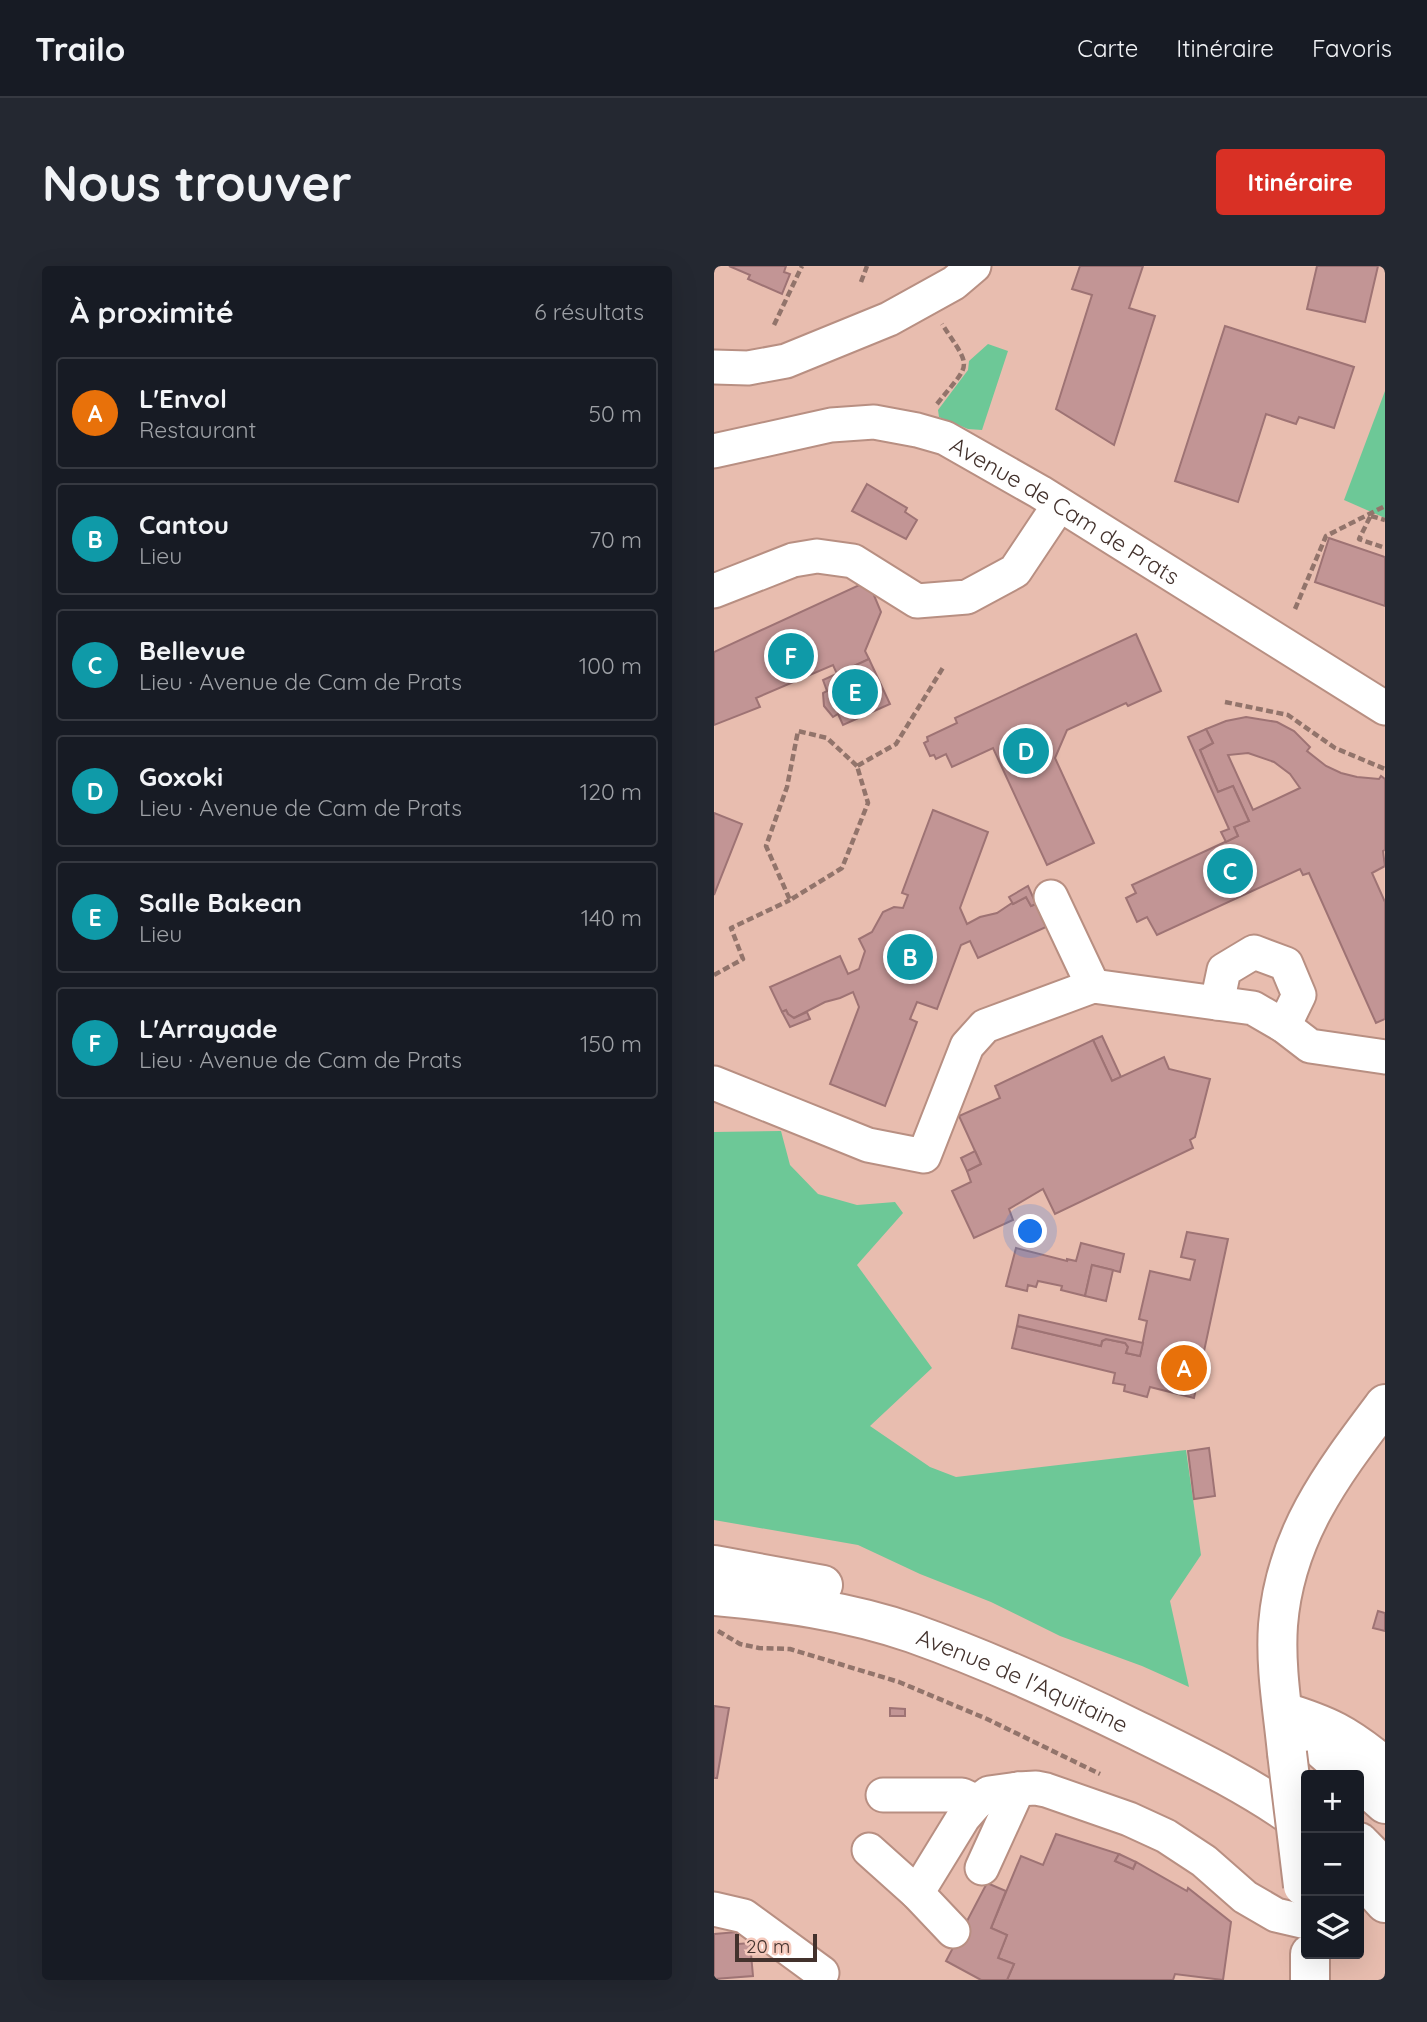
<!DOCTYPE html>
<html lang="fr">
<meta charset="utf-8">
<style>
:root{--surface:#171b24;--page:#242831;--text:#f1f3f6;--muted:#9ea1a6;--line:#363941;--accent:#d93025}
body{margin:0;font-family:Quicksand,sans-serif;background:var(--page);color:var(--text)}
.controls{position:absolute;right:21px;bottom:21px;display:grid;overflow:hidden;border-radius:7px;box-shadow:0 7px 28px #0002}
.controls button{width:63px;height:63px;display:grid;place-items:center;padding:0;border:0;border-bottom:2px solid var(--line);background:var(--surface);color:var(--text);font:35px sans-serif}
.scale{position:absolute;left:21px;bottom:18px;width:82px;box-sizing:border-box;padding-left:7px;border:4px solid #43322d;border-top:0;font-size:19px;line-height:24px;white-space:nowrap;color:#43322d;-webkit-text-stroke:5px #f5c9bc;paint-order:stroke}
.you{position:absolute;left:317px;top:966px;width:24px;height:24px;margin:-18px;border:5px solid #fff;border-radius:50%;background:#1a73e8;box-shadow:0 0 0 10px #1a73e833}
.badge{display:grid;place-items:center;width:46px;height:46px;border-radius:50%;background:var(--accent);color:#fff;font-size:23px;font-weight:700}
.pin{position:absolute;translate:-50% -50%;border:4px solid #fff;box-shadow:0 2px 7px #0006}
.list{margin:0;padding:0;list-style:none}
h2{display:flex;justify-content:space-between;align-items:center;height:91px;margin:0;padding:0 28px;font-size:30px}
h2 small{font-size:23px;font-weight:400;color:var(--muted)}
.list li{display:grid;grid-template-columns:46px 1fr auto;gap:21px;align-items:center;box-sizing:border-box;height:112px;margin:0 14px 14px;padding:0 14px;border:2px solid var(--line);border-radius:7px}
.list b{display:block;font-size:26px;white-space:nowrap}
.list p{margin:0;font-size:23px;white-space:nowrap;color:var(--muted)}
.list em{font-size:23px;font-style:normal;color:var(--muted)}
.icon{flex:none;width:38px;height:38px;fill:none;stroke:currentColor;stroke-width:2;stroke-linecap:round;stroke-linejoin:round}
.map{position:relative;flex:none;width:671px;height:1714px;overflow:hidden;border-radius:7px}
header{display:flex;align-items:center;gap:42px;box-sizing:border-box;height:98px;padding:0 35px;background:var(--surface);border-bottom:2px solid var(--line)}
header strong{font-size:33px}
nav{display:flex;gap:38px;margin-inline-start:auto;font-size:24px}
.intro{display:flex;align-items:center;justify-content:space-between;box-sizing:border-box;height:168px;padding:0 42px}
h1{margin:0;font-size:49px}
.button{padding:18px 32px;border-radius:7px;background:var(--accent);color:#fff;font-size:24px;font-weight:700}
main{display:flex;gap:42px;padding:0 42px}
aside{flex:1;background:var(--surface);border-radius:7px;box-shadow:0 7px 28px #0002}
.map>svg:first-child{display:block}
.green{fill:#6dc897}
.building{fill:#c29595;stroke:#9e7374;stroke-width:2;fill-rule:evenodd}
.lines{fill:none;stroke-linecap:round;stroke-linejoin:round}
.minor-casing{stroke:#b88f82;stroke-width:37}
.major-casing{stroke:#b88f82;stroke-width:42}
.path{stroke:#92746b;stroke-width:4.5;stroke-dasharray:7 3.5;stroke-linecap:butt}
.minor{stroke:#fff;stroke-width:33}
.major{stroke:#fff;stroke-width:38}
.major-bridge-casing{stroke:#b88f82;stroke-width:42;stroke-linecap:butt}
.major-bridge{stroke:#fff;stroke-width:38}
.labels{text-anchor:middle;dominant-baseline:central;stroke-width:5;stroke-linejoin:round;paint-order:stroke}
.street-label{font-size:23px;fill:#43322d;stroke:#f5c9bc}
</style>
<header>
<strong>Trailo</strong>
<nav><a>Carte</a><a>Itinéraire</a><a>Favoris</a></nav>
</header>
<div class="intro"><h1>Nous trouver</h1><a class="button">Itinéraire</a></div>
<main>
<aside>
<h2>À proximité<small>6 résultats</small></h2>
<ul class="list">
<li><span class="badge" style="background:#e8710a">A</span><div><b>L'Envol</b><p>Restaurant</p></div><em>50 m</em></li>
<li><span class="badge" style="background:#0f9aa8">B</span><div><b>Cantou</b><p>Lieu</p></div><em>70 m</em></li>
<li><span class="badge" style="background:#0f9aa8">C</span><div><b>Bellevue</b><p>Lieu · Avenue de Cam de Prats</p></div><em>100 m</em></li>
<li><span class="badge" style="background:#0f9aa8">D</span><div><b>Goxoki</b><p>Lieu · Avenue de Cam de Prats</p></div><em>120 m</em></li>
<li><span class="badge" style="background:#0f9aa8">E</span><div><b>Salle Bakean</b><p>Lieu</p></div><em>140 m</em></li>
<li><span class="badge" style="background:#0f9aa8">F</span><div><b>L'Arrayade</b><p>Lieu · Avenue de Cam de Prats</p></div><em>150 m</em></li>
</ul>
</aside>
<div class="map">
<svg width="671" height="1714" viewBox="0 0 671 1714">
<rect width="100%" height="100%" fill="#e8bdaf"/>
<g class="green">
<path d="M274 78 294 85 268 164 254 163 225 151 224 144 254 104 255 95Z"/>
<path d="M671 125V252L630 234Z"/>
<path d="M67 865 76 899 104 928 143 939 181 936 189 947 143 999 218 1102 156 1160 216 1201 242 1211 472 1184 487 1289 456 1335 475 1421 428 1400 346 1370 277 1336 206 1308 144 1279 0 1254V866Z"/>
</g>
<g class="building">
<path d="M15 0H72L70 6 76 8 68 28 34 13 36 9Z"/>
<path d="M366 0H429L415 42 441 50 400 179 342 143 378 29 358 23Z"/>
<path d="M603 0H664L651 56 593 43Z"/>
<path d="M511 60 640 101 620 162 585 151 582 158 552 148 524 236 461 215Z"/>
<path d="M153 218 193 242 191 246 203 254 192 273 138 245Z"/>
<path d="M615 272 671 291V340L601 316Z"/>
<path d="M154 315 167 346 151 385 155 393 123 408 119 399 42 432 46 441 0 459V386Z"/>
<path d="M422 368 447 425 414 440 412 437 353 464 341 492 380 577 333 599 279 482 238 501 232 488 222 493 220 489 216 490 210 477 214 475 213 471 243 457 241 452Z"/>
<path d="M155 393 176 438 129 459 124 448 119 451 110 440 109 427 113 425 109 414Z"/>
<path d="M532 451 563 456 580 465 596 481 593 485 612 500 627 507 643 511 665 513 667 510 671 513V584L669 585 671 600 658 607 671 636V753L662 757 595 607 589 609 586 603 443 669 433 651 423 656 412 632 422 627 418 619 524 570 520 561 535 555 519 520 504 526 486 484 499 477 492 463 512 455ZM534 487 560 496 576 508 586 522 539 544 514 489Z"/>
<path d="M492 463 499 477 486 484 504 526 519 520 535 555 520 561 524 570 512 576 507 566 515 563 474 471Z"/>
<path d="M219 544 274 566 246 642 253 658 266 651 283 647 298 637 299 638 312 631 317 640 322 638 332 661 264 692 256 675 247 679 223 743 203 736 196 753 203 756 171 840 116 818 145 741 139 726 126 732 111 736 80 752 74 748 72 744 68 746 56 721 126 690 134 708 145 703 151 685 145 673 158 666 169 646 180 641 189 642 194 629 188 627Z"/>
<path d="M0 547 28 558 0 629Z"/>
<path d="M314 620 322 638 317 640 312 631 299 638 295 631Z"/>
<path d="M72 744 74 748 80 752 93 746 96 753 76 761 68 746Z"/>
<path d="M388 770 407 811 398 815 379 774Z"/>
<path d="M379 774 398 815 450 791 455 803 496 813 481 871 476 874 479 882 341 948 329 923 295 943 299 954 260 972 238 925 257 916 253 905 267 898 245 850 286 832 281 820Z"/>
<path d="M261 885 267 898 253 905 247 892Z"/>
<path d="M473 966 514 973 480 1132 436 1121 433 1131 410 1125 411 1119 399 1117 401 1107 298 1082 303 1060 387 1080 388 1075 392 1073 411 1077 414 1081 412 1087 426 1090 433 1055 425 1053 436 1005 476 1014 481 994 467 991Z"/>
<path d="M367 977 410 988 406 1006 378 999 371 1030 347 1024 348 1020 324 1015 322 1021 314 1019 313 1025 292 1020 302 982 353 995V993L362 995Z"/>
<path d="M378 999 399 1004 392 1035 371 1030Z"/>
<path d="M305 1049 429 1077 426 1090 412 1087 414 1081 411 1077 392 1073 388 1075 387 1080 303 1060Z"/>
<path d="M495 1182 501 1230 480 1233 474 1185Z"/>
<path d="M664 1345 671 1347V1365L659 1362Z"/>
<path d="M0 1440 15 1442 3 1512H0Z"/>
<path d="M176 1442 191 1443V1450H176Z"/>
<path d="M342 1568 405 1588 401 1595 419 1603 422 1596 473 1625 474 1622 517 1656 509 1714 461 1708 459 1714H293L300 1698 284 1692 293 1669 277 1662 307 1590 329 1599Z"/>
<path d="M405 1588 422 1596 419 1603 401 1595Z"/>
<path d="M273 1617 292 1625 277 1662 293 1669 284 1692 300 1698 293 1714H267L232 1695Z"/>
<path d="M23 1666 24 1678 36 1677 39 1710 0 1713V1668Z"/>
</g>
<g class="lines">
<defs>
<g id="minor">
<path d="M0 101 34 102 72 95 175 53 240 17 260 0"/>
<path id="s1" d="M0 185 117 159 160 156 203 164 231 172 326 226 671 442"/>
<path d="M0 325 79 294 103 290 139 295 203 335 253 331 301 305 345 239"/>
<path d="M337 631 379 720"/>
<path d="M503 737 510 704 540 686 572 698 585 729 570 760"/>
<path d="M0 817 154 879 210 890 253 780 271 760 379 720 539 742 570 760 596 780 671 791"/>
<path d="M569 1443C615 1457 633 1466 671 1497"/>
<path d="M169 1529H248L263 1536 275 1527 304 1523"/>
<path d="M155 1584 203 1627 239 1665"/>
<path d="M268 1602 304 1523 322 1522 332 1524 415 1553 452 1570 490 1595 531 1631 562 1649 592 1656"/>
<path d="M203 1627 249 1552 263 1536"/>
<path d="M0 1643 30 1650 108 1707"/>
</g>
<g id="major">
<path d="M0 1299 109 1319"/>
<path id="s2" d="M0 1330C67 1336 134 1345 198 1367 274 1394 349 1428 422 1464 481 1493 539 1521 592 1560"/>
<path d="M569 1443 604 1480 637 1509"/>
<path d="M573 1487C569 1445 561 1402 564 1359 571 1269 619 1207 671 1138"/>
<path d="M645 1515 671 1538"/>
<path d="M645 1576 671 1602"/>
<path d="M645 1608 671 1637"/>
<path d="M596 1688V1714"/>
</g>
</defs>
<use href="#minor" class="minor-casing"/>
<use href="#major" class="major-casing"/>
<g class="path">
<path d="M147 16 153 0"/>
<path d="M60 59 88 0"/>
<path d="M223 138C257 95 259 105 228 58"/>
<path d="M657 250 671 254"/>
<path d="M656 251 645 273 671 282"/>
<path d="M581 343 612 270 671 240"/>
<path d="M511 436 574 449 621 482 671 503"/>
<path d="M143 500 113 472 84 465 73 521 52 580 76 634 128 602 154 537 143 500 182 478 230 400"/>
<path d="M0 709 29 693 17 662 76 634"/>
<path d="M4 1365 26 1378 45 1382 76 1383 185 1416 273 1453 386 1508"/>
</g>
<use href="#minor" class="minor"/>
<use href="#major" class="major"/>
<defs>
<path id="major-bridge" d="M573 1487 589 1620"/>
</defs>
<use href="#major-bridge" class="major-bridge-casing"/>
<use href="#major-bridge" class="major-bridge"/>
</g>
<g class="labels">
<g class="street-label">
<text stroke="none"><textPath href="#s1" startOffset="376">Avenue de Cam de Prats</textPath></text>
<text stroke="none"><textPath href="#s2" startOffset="322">Avenue de l'Aquitaine</textPath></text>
</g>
</g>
</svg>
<div class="controls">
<button>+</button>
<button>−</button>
<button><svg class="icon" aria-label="layers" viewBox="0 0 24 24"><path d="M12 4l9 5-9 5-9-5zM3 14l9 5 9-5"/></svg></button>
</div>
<div class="scale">20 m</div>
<div class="you"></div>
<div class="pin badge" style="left:470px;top:1102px;background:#e8710a">A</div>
<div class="pin badge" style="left:196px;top:691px;background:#0f9aa8">B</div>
<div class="pin badge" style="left:516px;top:605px;background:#0f9aa8">C</div>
<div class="pin badge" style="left:312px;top:485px;background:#0f9aa8">D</div>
<div class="pin badge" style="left:141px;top:426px;background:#0f9aa8">E</div>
<div class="pin badge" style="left:77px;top:390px;background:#0f9aa8">F</div>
</div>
</main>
